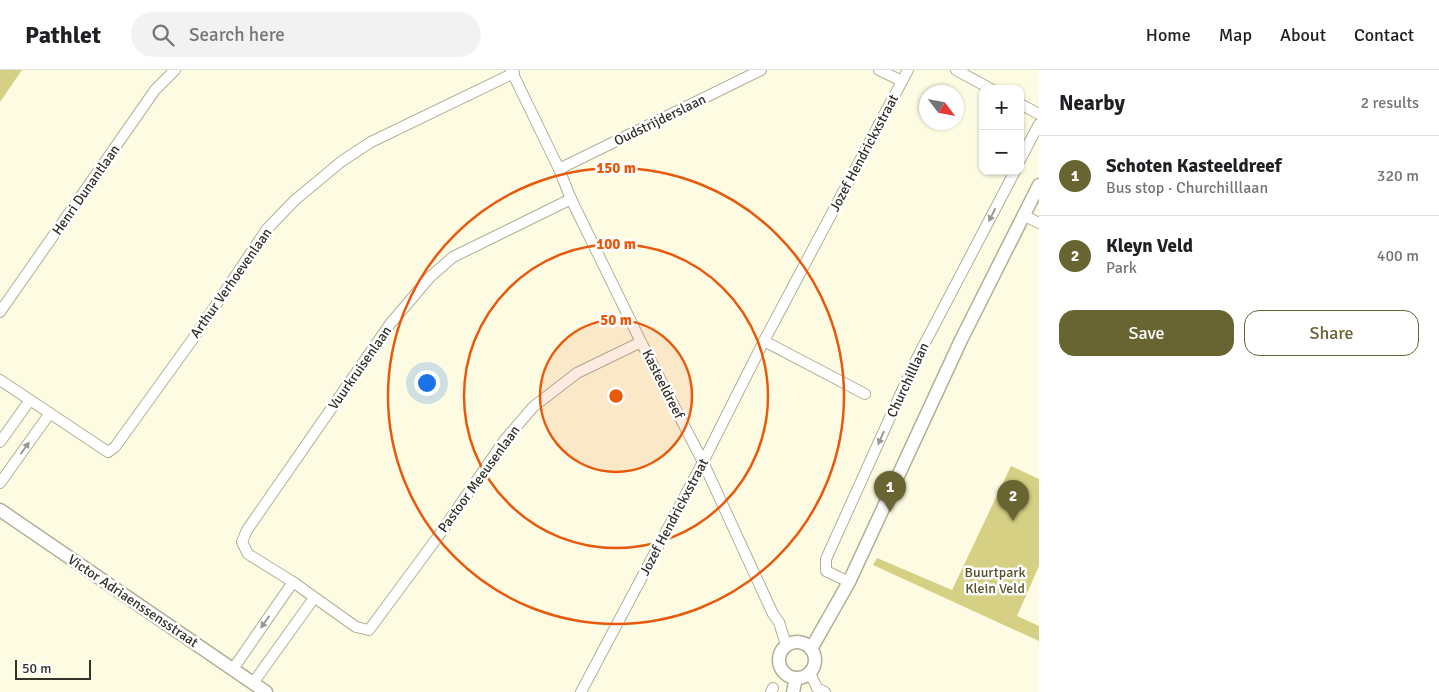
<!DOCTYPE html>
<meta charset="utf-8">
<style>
:root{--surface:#fff;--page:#f2f2f2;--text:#202124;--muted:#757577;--line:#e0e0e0;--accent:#686532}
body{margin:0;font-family:Signika,sans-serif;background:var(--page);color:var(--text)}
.controls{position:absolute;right:15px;top:15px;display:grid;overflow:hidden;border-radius:10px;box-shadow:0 1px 4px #0004}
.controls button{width:45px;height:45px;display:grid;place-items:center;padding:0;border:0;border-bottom:1px solid var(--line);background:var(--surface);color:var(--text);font:25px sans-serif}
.compass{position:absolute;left:919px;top:15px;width:45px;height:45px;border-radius:50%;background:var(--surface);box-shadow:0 1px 4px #0004;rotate:122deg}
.scale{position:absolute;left:15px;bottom:12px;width:76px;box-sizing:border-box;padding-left:5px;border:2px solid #323229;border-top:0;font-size:14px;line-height:18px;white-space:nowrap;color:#323229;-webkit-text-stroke:4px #fff;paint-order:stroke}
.you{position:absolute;left:426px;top:312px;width:18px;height:18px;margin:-12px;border:4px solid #fff;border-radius:50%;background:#1a73e8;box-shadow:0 0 0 8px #1a73e833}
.badge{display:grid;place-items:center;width:32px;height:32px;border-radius:50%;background:var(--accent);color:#fff;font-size:16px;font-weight:700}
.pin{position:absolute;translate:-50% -41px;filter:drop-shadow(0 1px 2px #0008)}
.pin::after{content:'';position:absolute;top:26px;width:18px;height:15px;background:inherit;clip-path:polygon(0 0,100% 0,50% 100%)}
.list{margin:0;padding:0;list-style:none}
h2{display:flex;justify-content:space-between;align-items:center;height:65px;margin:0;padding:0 20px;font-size:21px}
h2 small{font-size:16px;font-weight:400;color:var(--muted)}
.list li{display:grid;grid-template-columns:32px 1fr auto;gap:15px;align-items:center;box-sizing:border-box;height:80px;padding:0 20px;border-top:1px solid var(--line)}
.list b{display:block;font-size:19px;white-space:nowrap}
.list p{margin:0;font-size:16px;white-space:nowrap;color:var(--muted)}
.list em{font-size:16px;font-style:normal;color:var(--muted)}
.actions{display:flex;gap:10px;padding:15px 20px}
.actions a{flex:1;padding:11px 0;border:1px solid var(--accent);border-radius:15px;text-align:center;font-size:18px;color:var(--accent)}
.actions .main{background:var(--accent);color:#fff}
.icon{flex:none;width:28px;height:28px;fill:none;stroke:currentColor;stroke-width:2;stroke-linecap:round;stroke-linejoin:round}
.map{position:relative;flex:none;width:1039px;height:622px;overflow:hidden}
header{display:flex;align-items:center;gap:30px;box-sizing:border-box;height:70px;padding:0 25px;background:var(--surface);border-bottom:1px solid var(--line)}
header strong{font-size:24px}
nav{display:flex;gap:28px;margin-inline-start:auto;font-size:18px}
.search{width:350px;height:45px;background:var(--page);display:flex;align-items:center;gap:12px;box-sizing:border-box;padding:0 18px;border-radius:28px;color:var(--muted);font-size:19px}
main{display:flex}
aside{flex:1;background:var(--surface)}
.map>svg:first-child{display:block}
.green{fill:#d5d084}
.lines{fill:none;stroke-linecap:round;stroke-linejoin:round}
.minor-casing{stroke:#b1b099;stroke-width:12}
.tertiary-casing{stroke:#b1b099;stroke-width:15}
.minor{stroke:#fff;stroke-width:10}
.tertiary{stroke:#fff;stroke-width:12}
.oneway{fill:#989894}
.ring{fill:none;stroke:#e8590c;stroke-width:2.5}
.labels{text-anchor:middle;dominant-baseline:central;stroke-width:5;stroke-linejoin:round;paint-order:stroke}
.street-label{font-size:14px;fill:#323229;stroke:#fff}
.park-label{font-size:14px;fill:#545126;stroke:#fff}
.centre{fill:#e8590c;stroke:#fff;stroke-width:2.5}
.ring-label{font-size:15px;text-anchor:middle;font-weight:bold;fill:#e8590c;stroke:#fff;stroke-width:5;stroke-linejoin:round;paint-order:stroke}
</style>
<header>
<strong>Pathlet</strong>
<div class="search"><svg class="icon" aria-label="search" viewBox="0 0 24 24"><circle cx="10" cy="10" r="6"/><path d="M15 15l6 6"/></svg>Search here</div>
<nav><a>Home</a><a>Map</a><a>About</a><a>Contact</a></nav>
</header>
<main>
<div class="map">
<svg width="1039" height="622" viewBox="0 0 1039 622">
<rect width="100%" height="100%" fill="#fdfce3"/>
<g class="green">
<path d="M0 0H22L0 32Z"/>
<path d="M1011 396 1039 409V496L1017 546 1039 556V571L873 495 877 488 952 520Z"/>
</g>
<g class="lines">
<defs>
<g id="minor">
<path d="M511 0 559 99 571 129 641 272 703 392 773 544 779 552 786 575"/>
<path d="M879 0 902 11"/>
<path d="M956 0 991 19"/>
<path d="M1020 34 1039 44"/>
<path d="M1020 90 1039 54"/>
<path d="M559 99 761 0"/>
<path d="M571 129 453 187 430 207 390 254 247 460 242 472 248 484 293 512 356 557 369 560 437 468 504 371 533 337 577 303 641 272"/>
<path d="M1023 145 1039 153"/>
<path d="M0 242 155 20 175 0"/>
<path d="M764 271 865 324"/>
<path d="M0 310 108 382 115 377 195 266 267 159 295 130 342 91 371 72 514 3"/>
<path d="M0 372 30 330"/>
<path d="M0 413 50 343"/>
<path d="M849 512 826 501V489L915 292 1015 101"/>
<path d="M233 599 293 512"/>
<path d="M810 603 817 618 825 622"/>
<path d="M253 613 314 528"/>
<path d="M581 622 703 392 764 271 908 0"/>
<path d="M771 622 773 618"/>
</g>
<g id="tertiary">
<path d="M0 440 266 622"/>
<circle cx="797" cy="590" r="18"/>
<path d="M811 579 849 512 961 270 1039 115"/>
<path d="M793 622 796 608"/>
</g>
</defs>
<use href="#minor" class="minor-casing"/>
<use href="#tertiary" class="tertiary-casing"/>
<use href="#minor" class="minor"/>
<use href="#tertiary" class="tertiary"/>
</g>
<defs><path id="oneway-solid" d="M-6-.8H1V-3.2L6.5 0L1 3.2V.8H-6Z" transform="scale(1.25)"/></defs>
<g class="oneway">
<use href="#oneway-solid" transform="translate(992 145) rotate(117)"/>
<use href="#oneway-solid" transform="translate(881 368) rotate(114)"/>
<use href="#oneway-solid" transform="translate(25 378) rotate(-54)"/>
<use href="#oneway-solid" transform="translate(265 552) rotate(125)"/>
</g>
<circle cx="616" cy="326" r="76" fill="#e8590c" fill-opacity=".12"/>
<g class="ring">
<circle cx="616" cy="326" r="76"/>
<circle cx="616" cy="326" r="152"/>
<circle cx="616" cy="326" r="228"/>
</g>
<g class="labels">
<g class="street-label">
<text transform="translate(660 50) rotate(-26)">Oudstrijderslaan</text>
<text transform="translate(864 83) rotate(-62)">Jozef Hendrickxstraat</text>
<text transform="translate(86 120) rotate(-55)">Henri Dunantlaan</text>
<text transform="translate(231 213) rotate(-55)">Arthur Verhoevenlaan</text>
<text transform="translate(360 298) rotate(-55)">Vuurkruisenlaan</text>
<text transform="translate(908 310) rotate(-65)">Churchilllaan</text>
<text transform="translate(663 314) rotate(63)">Kasteeldreef</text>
<text transform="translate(479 409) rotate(-54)">Pastoor Meeusenlaan</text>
<text transform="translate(674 447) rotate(-62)">Jozef Hendrickxstraat</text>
<text transform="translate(133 531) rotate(34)">Victor Adriaenssensstraat</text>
</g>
<g class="park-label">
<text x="995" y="502">Buurtpark<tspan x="995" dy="16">Klein Veld</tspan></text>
</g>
</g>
<circle cx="616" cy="326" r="8" class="centre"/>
<g class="ring-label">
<text x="616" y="103">150 m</text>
<text x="616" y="179">100 m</text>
<text x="616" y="255">50 m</text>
</g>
</svg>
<div class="controls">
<button>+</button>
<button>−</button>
</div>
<svg class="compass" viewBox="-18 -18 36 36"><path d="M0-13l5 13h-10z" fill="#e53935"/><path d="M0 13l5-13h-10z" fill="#757577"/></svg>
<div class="scale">50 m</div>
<div class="you"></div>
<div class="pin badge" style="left:890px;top:442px">1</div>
<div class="pin badge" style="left:1013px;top:451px">2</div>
</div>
<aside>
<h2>Nearby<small>2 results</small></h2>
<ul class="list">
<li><span class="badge">1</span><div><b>Schoten Kasteeldreef</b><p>Bus stop · Churchilllaan</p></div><em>320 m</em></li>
<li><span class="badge">2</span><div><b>Kleyn Veld</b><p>Park</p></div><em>400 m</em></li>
</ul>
<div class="actions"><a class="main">Save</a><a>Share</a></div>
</aside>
</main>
